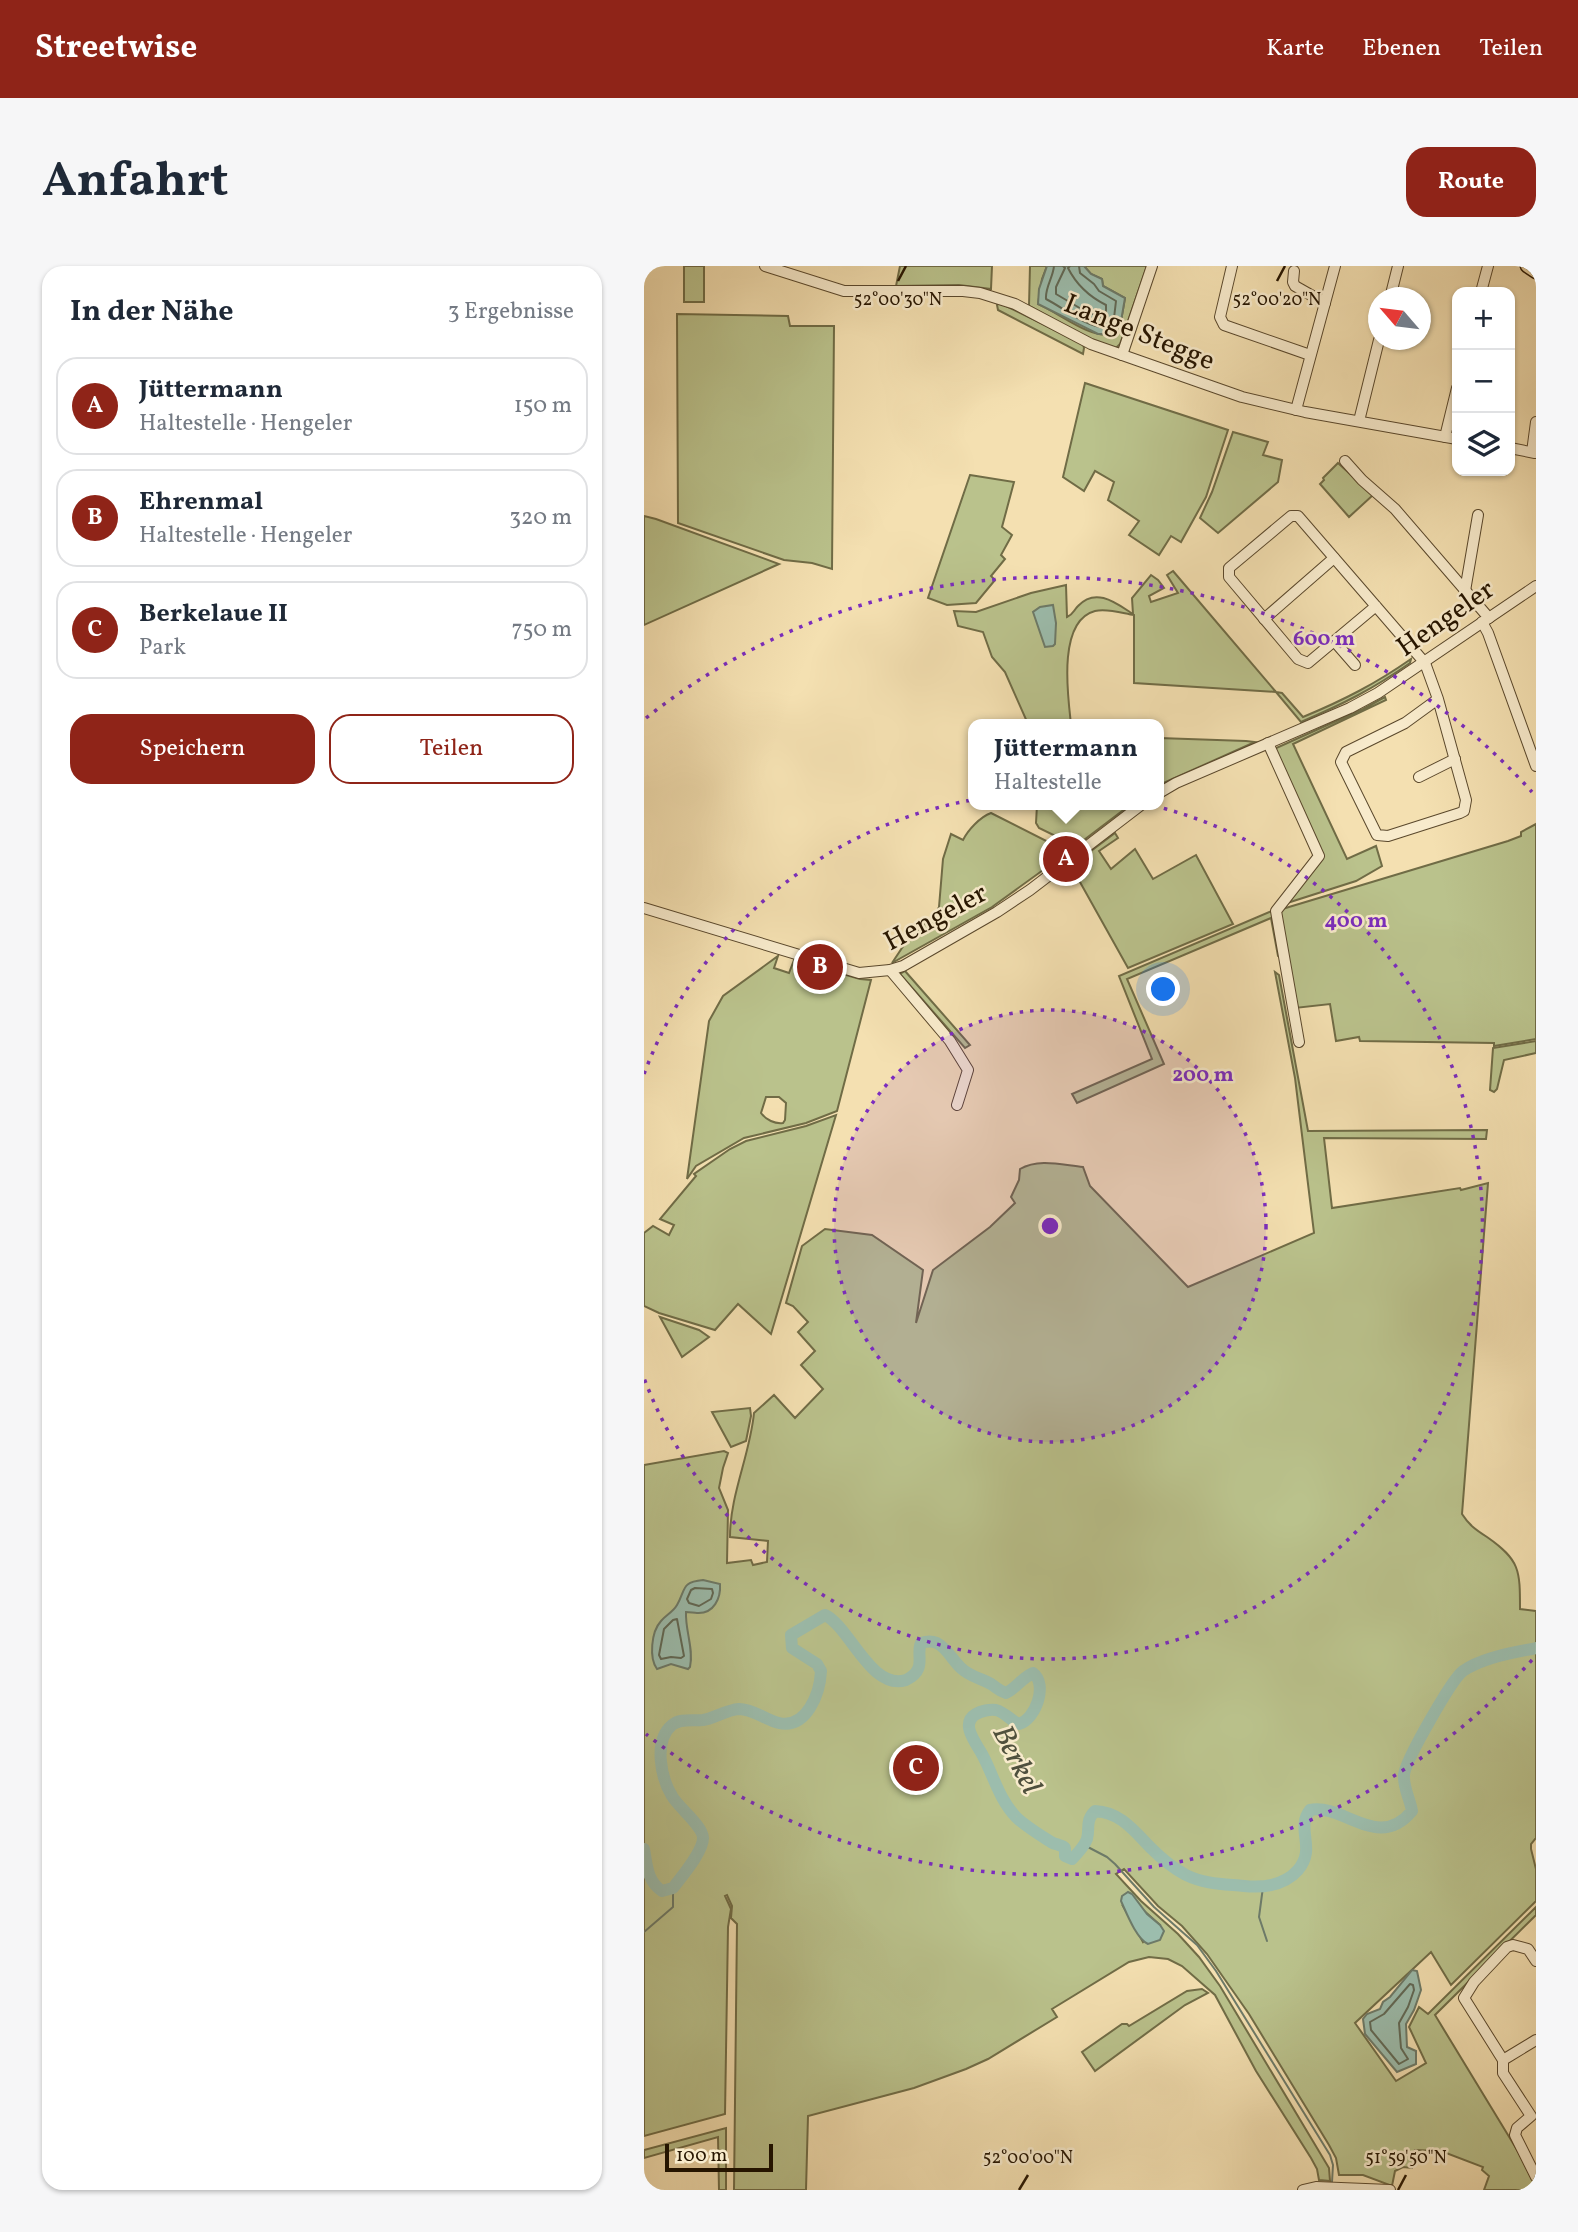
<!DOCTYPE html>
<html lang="de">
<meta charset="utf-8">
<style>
:root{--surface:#fff;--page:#f6f6f7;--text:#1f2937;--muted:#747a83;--line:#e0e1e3;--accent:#8f2418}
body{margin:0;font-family:Vollkorn,serif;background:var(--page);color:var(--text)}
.controls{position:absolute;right:21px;top:21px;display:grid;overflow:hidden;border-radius:14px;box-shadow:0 2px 5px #0004}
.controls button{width:63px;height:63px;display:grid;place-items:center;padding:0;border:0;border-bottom:2px solid var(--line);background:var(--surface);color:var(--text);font:35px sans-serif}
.compass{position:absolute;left:724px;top:21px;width:63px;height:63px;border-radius:50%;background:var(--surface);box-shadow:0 2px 5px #0004;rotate:298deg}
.scale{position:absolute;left:21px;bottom:18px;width:108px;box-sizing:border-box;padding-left:7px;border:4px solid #261500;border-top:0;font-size:19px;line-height:24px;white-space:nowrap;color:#261500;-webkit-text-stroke:5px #f8ebcc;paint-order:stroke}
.you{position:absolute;left:520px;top:724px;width:24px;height:24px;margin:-18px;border:5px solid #fff;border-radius:50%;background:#1a73e8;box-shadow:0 0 0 10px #1a73e833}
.badge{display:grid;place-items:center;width:46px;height:46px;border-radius:50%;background:var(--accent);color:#fff;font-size:23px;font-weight:700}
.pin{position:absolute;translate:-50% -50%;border:4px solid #fff;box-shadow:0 2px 7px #0006}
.popup{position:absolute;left:324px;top:453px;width:196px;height:91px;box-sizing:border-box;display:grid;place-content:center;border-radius:14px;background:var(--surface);filter:drop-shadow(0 2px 5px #0005);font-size:23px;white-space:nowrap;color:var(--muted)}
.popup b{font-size:26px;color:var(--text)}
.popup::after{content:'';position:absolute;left:50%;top:100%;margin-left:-14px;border:14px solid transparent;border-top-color:var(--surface)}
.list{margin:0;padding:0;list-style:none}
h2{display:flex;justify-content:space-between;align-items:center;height:91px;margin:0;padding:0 28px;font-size:30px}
h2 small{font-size:23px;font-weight:400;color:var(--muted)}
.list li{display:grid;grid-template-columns:46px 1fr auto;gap:21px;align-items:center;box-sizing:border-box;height:98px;margin:0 14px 14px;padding:0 14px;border:2px solid var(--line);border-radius:21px}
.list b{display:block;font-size:26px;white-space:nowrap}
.list p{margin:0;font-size:23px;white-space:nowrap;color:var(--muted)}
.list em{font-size:23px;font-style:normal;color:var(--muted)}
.actions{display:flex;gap:14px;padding:21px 28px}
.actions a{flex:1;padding:16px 0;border:2px solid var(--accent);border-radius:21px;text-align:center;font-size:24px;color:var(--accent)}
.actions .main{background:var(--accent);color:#fff}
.icon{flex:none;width:38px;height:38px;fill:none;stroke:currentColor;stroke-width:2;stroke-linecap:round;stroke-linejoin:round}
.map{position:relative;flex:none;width:892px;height:1924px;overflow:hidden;border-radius:21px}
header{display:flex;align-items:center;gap:42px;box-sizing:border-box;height:98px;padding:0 35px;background:var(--accent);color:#fff}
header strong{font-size:33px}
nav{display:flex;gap:38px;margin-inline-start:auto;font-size:24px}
.intro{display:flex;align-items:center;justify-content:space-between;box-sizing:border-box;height:168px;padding:0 42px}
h1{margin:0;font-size:49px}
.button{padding:18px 32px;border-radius:21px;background:var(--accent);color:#fff;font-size:24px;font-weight:700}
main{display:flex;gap:42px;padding:0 42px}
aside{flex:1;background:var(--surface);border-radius:21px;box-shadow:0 2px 5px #0004}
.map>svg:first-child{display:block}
.green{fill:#bac28c;stroke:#706c46;stroke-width:2;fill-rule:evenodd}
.water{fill:#9cbdad;stroke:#6d7a68;stroke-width:2}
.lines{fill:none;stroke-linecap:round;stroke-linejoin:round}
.shore{stroke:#616956;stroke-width:2}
.stream{stroke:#6d7a68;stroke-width:2}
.river{stroke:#9cbdad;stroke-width:12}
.minor-casing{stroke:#5a482c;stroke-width:12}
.major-casing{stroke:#261500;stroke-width:15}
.minor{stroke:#f8ebcc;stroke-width:10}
.major{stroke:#f4e0b1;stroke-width:12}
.ticks{fill:none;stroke:#261500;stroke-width:2.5}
.ring{fill:none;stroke:#7b2cbf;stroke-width:3.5;stroke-dasharray:3.5 7}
.labels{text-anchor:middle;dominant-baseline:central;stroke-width:5;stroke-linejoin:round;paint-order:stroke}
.street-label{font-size:28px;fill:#261500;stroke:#f8ebcc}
.water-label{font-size:30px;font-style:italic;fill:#4f503d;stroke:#f8ebcc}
.ticks-label{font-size:18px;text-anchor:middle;fill:#261500;stroke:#f8ebcc;stroke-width:5;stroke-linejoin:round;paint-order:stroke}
.centre{fill:#7b2cbf;stroke:#f8ebcc;stroke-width:3.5}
.ring-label{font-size:21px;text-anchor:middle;font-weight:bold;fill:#7b2cbf;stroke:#f8ebcc;stroke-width:5;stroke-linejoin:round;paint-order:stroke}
</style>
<header>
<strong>Streetwise</strong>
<nav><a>Karte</a><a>Ebenen</a><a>Teilen</a></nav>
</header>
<div class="intro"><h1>Anfahrt</h1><a class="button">Route</a></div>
<main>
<aside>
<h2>In der Nähe<small>3 Ergebnisse</small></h2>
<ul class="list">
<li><span class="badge">A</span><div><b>Jüttermann</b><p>Haltestelle · Hengeler</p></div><em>150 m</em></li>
<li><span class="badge">B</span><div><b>Ehrenmal</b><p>Haltestelle · Hengeler</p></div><em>320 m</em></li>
<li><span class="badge">C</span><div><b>Berkelaue II</b><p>Park</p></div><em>750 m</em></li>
</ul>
<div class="actions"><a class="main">Speichern</a><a>Teilen</a></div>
</aside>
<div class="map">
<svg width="892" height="1924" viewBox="0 0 892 1924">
<rect width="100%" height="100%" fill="#f4e0b1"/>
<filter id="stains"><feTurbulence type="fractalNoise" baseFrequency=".00286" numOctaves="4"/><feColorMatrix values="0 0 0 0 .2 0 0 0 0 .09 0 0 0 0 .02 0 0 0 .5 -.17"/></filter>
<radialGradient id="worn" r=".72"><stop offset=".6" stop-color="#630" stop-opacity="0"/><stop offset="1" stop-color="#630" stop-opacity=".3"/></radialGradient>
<g class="green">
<rect x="40" y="0" width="20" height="36"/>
<path d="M256 0H348L347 23 315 19 252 20Z"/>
<path d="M386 0H403L398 13 394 38C414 46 446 73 467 68L477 55 481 32 459 20 458 13 447 8 440 0H503L476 78 472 82 445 73 385 40Z"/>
<path d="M356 37 439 78 440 82 439 88 354 44 353 39Z"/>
<path d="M33 48 144 50 146 60H190L188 303 168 297 140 294 34 257Z"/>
<path d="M441 117 584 164 562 231 537 276 527 270 515 289 485 269 495 255 464 234 470 216 451 205 440 225 419 211Z"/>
<path d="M589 166 624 176 619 189 638 194 634 216 574 267 556 252 568 226Z"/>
<path d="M694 197 729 229 705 251 676 218 680 214 679 212Z"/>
<path d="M326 209 370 216 358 261 368 269 357 289 361 293 347 310 351 314 332 337 303 339 284 332Z"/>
<path d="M0 250 12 253 135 298 0 359Z"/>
<path d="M529 305 632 426 638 427 659 451C700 434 731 418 767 393L766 397C729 423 699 438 657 456L632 426 490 417V349C478 347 463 342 451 345 413 355 424 431 427 458H384L361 406 348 391 339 366 314 360 310 345 332 346 387 327 422 319 423 351C430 348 429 345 434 340 452 321 472 337 489 348L488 332 507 309 514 314 520 322 505 330 507 336 534 327 523 309Z"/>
<path d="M741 431 742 434 649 478 703 593 732 580 738 600 712 615 640 638 677 590 630 483 719 443Z"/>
<path d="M515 472 602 475 611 476 515 519Z"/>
<path d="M393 539H486L432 580 395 562 392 557Z"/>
<path d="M347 547 424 586 348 641 248 697 262 676 291 649 295 641 299 593 307 568 319 574C324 564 336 551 347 547Z"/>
<path d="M892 558V773L850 780V777L716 775 715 771 692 775 686 738 651 742 635 644 864 575 877 570V566Z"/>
<path d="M471 567 474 572 455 585 467 603 491 583 509 613 552 589 589 658 484 702 427 600Z"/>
<path d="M630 644 637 692 634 690 627 652 483 713 520 798 433 837 428 828 508 793 475 710Z"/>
<path d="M134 690 130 702 145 707 150 694 216 713 227 714 193 845 162 857 100 872 52 900 43 913 65 755 79 730ZM122 831H135L142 837 141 854 139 857C131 858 122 854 117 847Z"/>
<path d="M261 705 326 779 321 782 256 708Z"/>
<path d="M631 706 635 709 664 865 843 864 842 873 680 872 688 942 816 922 817 924 844 917 818 1248C825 1259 832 1264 843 1271 876 1294 876 1304 876 1343L892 1345V1572L887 1578V1583L892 1603V1635L807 1719 787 1686 711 1757 752 1815 782 1797 765 1761 775 1741 784 1748 892 1641V1649L791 1749 892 1915 891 1924H840L845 1910 838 1904 839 1901 797 1885 771 1884 768 1902 759 1901 751 1905 748 1920 719 1909H695L692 1892 685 1879 605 1748 563 1688 538 1660 514 1640 480 1603 472 1608 497 1635 534 1668 555 1691 576 1720 685 1902 686 1915 675 1914 673 1903 667 1892 612 1805 571 1729 538 1700 524 1693 505 1691 485 1696 408 1743 413 1751 344 1793 322 1803 270 1822 164 1850 162 1924H90L93 1658 87 1652 88 1640 83 1629 81 1630 87 1643 84 1661 81 1848 0 1870V1199L80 1185 84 1187 79 1202 75 1222 84 1244 83 1297 107 1294 109 1299 123 1296 124 1275 86 1271C86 1228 106 1189 110 1147L130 1129 151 1152 179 1123 157 1099 171 1085 154 1066 164 1056 149 1040 142 1037 158 980 181 963 228 969 279 1004 272 1057 289 1004 346 961 371 937 367 931 375 914 376 903C395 892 418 899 439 901L446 920 544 1021 670 967 651 812ZM479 1640 498 1643 516 1659 499 1676Z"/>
<path d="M892 775V787L860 794 853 823 850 826 846 824 849 782Z"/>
<path d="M192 849 127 1068 94 1038 71 1064 15 1047 0 1040V967L9 960 25 969 30 959 16 953 52 910 50 908 86 883 102 875 162 860Z"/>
<path d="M16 1051 55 1064 65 1071 38 1091Z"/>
<path d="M106 1142 107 1150 102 1175 87 1181 68 1146Z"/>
<path d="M558 1723 564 1727 541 1739 451 1805 438 1786 478 1758H483L485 1760 543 1725Z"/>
<path d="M82 1862V1924H75L74 1871 0 1892V1884Z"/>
</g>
<g class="water">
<path d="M403 0H440L447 8 458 13 459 20 481 32 477 55 467 68H454L394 38 395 23Z"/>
<path d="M409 339 412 357 411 378 409 380 401 381 389 346 396 341Z"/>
<path d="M59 1314 76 1318C77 1332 70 1348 53 1347 50 1347 46 1346 42 1346 41 1364 50 1383 46 1401L44 1403 27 1398 13 1403C5 1392 7 1366 17 1355 22 1349 29 1346 33 1339 42 1323 37 1316 59 1314Z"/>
<path d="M484 1626 488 1628 503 1648 516 1659 520 1665 516 1674 504 1678C492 1672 483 1648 477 1635L478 1630Z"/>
<path d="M768 1704 773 1705 777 1724 770 1744 762 1758 763 1781 772 1785V1798L753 1806 721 1768 719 1753 723 1748 736 1743 739 1736 746 1731Z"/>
</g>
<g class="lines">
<g class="shore">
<path d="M410 0C409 12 401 21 402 33 420 42 441 61 462 62L470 52 472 35 455 25 450 18 436 7 435 0"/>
<path d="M419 0 421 2 412 21V28L439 44 459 52 462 48V39C446 31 432 18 424 2L426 0"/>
<path d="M51 1322 68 1323 69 1327 67 1333 55 1340 45 1337 43 1333 47 1324Z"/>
<path d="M33 1353 40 1390 37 1392 27 1391 17 1393 15 1389 20 1363 29 1354Z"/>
<path d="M766 1718 769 1719 770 1724 764 1741 755 1757 757 1782 764 1793 755 1798 727 1764 726 1756 740 1748Z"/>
</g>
<g class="stream">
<path d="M440 1579 463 1591 471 1598 510 1641 553 1679 572 1705 686 1889 689 1899 688 1916"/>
<path d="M619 1621 615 1651 623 1675"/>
<path d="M0 1666 29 1641V1622"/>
</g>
<path class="river" d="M0 1583C3 1599 3 1615 18 1625L29 1622C38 1610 59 1586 59 1572 59 1560 34 1541 28 1530 17 1512 9 1475 28 1459 36 1452 49 1455 59 1454 71 1452 82 1444 95 1443 109 1443 122 1454 135 1457 163 1463 176 1427 177 1405L173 1398 148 1382 147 1369 181 1349C206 1361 227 1425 262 1414 266 1412 272 1408 274 1403 278 1395 273 1385 277 1377 283 1375 288 1375 293 1377 303 1382 309 1395 317 1402 326 1411 337 1412 347 1418 353 1422 355 1425 362 1427 372 1422 378 1412 389 1407 404 1418 392 1453 375 1458 367 1455 361 1446 352 1444 346 1443 337 1445 332 1448 315 1458 333 1478 339 1490 350 1511 355 1533 372 1551 381 1560 396 1569 407 1576 412 1579 416 1578 421 1582V1590L428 1593C434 1587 440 1581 443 1573 446 1562 441 1555 451 1545 477 1546 491 1566 508 1583 518 1593 529 1602 542 1609 560 1618 580 1618 600 1620 620 1622 640 1620 654 1604 673 1582 651 1563 666 1544 700 1537 734 1586 768 1545 766 1533 759 1521 760 1509 761 1495 808 1413 819 1405 839 1391 869 1387 892 1382"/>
<defs>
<g id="minor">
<path d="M121 0 200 25H319L336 27 371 38 447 78 598 131 661 146 813 173"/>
<path d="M588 0 576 51 580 59 666 89"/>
<path d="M650 5 649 16 651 20 681 37"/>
<path d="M837 26 844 0"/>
<path d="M746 32 754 0"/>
<path d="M478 89 508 0"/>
<path d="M652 144 691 0"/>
<path d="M715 155 735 74"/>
<path d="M801 171 813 122"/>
<path d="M866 182 891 187"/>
<path d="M888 186 892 156"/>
<path d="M701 195 718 214 751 243 845 352"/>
<path d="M821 325 834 249"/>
<path d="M732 340 664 397 654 393 585 311V302L647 250H654L781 397 794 433 822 534 820 545 816 547 744 570 733 569 697 496 702 486 761 457 794 433"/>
<path d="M620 353 690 292"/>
<path d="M838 356 844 367 892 500"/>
<path d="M691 376 711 399"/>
<path d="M624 477 675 590 632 645 655 776"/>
<path d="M775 511 811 493"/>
<path d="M515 527 532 517 706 442 734 427 892 320"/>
<path d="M0 642 215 707 246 704 259 700 353 646 386 624 497 539"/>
<path d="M246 704 306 775 324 804 313 839"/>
<path d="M892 1695 884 1683 869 1679 863 1681 830 1716 820 1732 859 1794V1807L887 1850 873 1862 871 1869 892 1911"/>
<path d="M859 1794 892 1774"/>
<path d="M659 1924 672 1921 746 1924"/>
</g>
<path id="major" d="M883 0 892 6"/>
</defs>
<use href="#minor" class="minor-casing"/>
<use href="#major" class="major-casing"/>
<use href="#minor" class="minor"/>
<use href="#major" class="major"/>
</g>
<path class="ticks" d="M254 15 262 0M633 15 641 0M375 1924 384 1909M754 1924 762 1909"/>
<circle cx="406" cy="960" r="216" fill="#7b2cbf" fill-opacity=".12"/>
<g class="ring">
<circle cx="406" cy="960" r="216"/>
<path d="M0 808A433 433 0 1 1 0 1112"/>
<path d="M888 1394A649 649 0 0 1 2 1468M2 452A649 649 0 0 1 888 526"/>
</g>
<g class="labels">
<g class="street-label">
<text transform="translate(495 67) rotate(22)">Lange Stegge</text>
<text transform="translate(802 353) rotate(-35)">Hengeler</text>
<text transform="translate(292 652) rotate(-28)">Hengeler</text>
</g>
<g class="water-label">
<text transform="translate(372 1494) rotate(63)">Berkel</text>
</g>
</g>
<g class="ticks-label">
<text x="254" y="39">52°00'30"N</text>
<text x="633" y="39">52°00'20"N</text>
<text x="384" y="1897">52°00'00"N</text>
<text x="762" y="1897">51°59'50"N</text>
</g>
<circle cx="406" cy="960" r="10" class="centre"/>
<g class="ring-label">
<text x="680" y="379">600 m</text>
<text x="712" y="661">400 m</text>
<text x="559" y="815">200 m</text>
</g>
<rect width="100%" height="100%" filter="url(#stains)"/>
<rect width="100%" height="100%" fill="url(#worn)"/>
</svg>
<div class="controls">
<button>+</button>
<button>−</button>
<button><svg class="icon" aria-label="layers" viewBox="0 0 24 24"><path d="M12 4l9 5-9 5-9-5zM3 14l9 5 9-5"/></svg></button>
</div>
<svg class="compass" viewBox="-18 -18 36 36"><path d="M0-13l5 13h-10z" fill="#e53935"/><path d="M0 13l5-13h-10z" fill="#747a83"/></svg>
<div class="scale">100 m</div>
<div class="you"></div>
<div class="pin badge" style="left:422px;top:593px">A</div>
<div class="popup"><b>Jüttermann</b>Haltestelle</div>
<div class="pin badge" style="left:176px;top:701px">B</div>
<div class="pin badge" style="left:272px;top:1502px">C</div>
</div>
</main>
